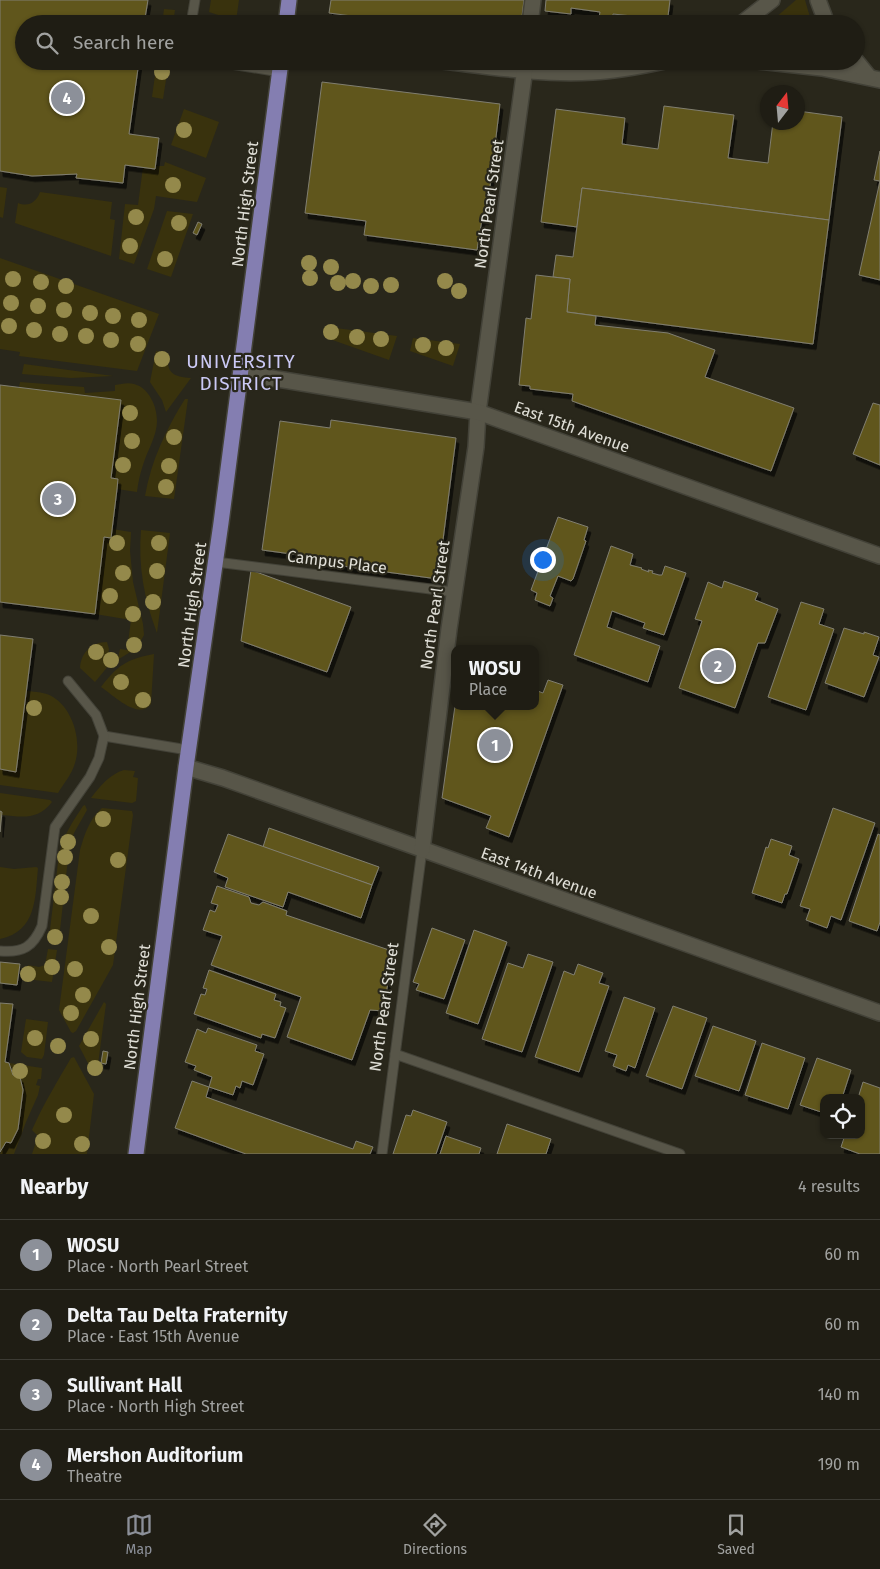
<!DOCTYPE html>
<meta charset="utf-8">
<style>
:root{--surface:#1f1d14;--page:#2c2a22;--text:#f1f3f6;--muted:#a1a2a0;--line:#3c3b34;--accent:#8c9099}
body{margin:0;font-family:"Fira Sans",sans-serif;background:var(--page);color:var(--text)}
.controls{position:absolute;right:15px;bottom:15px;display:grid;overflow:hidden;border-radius:10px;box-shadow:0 1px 4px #0004}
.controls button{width:45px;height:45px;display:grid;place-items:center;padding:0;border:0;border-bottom:1px solid var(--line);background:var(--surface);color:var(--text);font:25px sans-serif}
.compass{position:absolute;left:760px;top:85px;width:45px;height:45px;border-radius:50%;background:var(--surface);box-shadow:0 1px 4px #0004;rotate:16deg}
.you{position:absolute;left:542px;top:559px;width:18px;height:18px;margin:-12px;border:4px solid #fff;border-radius:50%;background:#1a73e8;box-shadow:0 0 0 8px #1a73e833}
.badge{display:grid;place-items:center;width:32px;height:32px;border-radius:50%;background:var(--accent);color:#fff;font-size:16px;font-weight:700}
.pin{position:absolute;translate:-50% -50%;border:2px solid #fff;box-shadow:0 1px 5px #0006}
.popup{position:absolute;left:451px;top:645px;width:88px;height:65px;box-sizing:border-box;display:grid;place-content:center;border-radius:10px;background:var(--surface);filter:drop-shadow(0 1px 4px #0005);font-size:16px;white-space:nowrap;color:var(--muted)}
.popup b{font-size:19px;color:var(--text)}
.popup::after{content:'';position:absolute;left:50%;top:100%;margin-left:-10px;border:10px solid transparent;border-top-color:var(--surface)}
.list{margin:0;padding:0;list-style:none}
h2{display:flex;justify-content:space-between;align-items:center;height:65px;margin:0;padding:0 20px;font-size:21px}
h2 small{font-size:16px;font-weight:400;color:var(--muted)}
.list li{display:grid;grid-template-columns:32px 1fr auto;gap:15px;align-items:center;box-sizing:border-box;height:70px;padding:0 20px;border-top:1px solid var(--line)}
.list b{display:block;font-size:19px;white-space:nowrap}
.list p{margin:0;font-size:16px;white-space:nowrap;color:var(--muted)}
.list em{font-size:16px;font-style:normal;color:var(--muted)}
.icon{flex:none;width:28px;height:28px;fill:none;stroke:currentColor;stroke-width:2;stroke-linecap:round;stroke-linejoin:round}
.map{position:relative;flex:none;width:880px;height:1154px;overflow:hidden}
.search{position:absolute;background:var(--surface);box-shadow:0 1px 4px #0004;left:15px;right:15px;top:15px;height:55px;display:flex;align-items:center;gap:12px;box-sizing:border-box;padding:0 18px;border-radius:28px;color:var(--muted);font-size:19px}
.sheet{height:345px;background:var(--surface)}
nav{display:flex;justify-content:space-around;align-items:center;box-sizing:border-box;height:70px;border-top:1px solid var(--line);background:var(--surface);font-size:14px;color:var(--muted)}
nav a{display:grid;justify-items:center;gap:2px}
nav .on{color:var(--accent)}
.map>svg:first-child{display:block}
.green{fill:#39320d}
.building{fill:#61571d;stroke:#807e70;filter:url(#shadow)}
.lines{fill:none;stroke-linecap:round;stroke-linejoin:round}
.lane-casing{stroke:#434238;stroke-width:11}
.street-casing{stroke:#434238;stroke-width:18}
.secondary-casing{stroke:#434238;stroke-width:18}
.primary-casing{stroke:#434238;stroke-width:18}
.lane{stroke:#585649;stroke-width:9}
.street{stroke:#585649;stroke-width:15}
.secondary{stroke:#585649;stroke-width:15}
.primary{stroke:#847eb1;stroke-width:15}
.tree{fill:#94894b}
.labels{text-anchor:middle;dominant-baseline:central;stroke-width:4.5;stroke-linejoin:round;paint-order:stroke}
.street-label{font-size:16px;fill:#e0dfd7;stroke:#29271b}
.quarter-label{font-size:19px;letter-spacing:1px;fill:#cbc9f5;stroke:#29271b}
</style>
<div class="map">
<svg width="880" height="1154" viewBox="0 0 880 1154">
<defs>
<filter id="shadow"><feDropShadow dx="3" dy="5.5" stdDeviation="0" flood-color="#0009"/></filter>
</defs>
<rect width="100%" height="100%" fill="#29271b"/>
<g class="green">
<path d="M211 0H239L236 21 209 12Z"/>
<path d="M796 0H805L812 24H768Z"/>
<path d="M164 9 175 10 173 24H162Z"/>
<path d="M157 61H169L163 99 152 97Z"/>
<path d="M184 109 219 122 206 158 171 145Z"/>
<path d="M165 162 206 178 197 202 156 196 154 209 134 264 119 259 125 204 138 205 143 167 155 169 156 166H164Z"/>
<path d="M0 187 7 188 3 218 0 217Z"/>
<path d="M40 192 112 202 110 219 115 220 111 256 15 223 18 203C28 207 36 203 40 192Z"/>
<path d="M167 211 193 214 171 277 147 269Z"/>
<path d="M0 258 159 314 137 371 19 356 20 352 0 349Z"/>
<path d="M328 327 397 336 389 360 324 337Z"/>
<path d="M413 338 460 344 453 366 410 351Z"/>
<path d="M156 351 169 354C165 373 174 377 191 378L166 412 162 400 150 382Z"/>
<path d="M24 364 113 376 71 378 22 374Z"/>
<path d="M20 382 84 387 85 393 115 391V385C121 384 128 382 134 384 149 388 157 406 157 421 157 436 147 451 143 465 140 474 138 483 137 492L117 489 118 479 111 478 121 400 19 387Z"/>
<path d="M185 399H188L174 499 145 496C151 461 166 429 185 399Z"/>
<path d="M112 529 131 532 130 551 133 582 143 624 144 635 137 648 109 665 95 682 80 668C81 653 91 642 107 642L109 649 108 657 118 658 120 649 127 650 131 620 95 614 104 537Z"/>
<path d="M141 530 170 533 157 633C144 599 138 566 141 530Z"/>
<path d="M154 654 151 704C139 721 113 695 101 687 118 665 127 659 154 654Z"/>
<path d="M27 691C36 692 45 692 53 697 73 709 82 741 75 763 72 774 64 783 58 793L0 785V769L16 771Z"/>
<path d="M124 770 135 771 133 777 138 778 136 801 132 803 91 798C100 786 110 774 124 770Z"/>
<path d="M0 793 50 800 52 802C38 820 23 817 2 815V812L0 811Z"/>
<path d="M85 805 87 810 74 833 69 850 59 939 49 938 59 854C63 836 73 821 83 806Z"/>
<path d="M102 808 132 811 133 815 113 965 76 1031 73 1033 71 1032 59 1010 80 850C84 836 89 819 102 808Z"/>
<path d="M0 867 14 869 36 867 38 868C35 898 37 931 0 939Z"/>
<path d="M48 949 57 950 52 982 26 979 28 965 39 967 45 965Z"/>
<path d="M104 1002 106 1004 97 1072 96 1074 93 1073 79 1046Z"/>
<path d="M26 1019 48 1022 44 1055 42 1059 27 1057 21 1052Z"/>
<path d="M74 1057 94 1094 87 1154H32L38 1136 32 1130C43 1105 57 1082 71 1058Z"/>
<path d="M9 1063 42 1068 41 1079H38L36 1085 40 1086 38 1095 26 1122 14 1154H0L6 1142 23 1090 20 1077 13 1075Z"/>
</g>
<g class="building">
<path d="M0 0H148L144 24H24V61H139L129 134 159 138 155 169 125 165 123 183 76 178 77 174 32 176 0 171Z"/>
<path d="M331 0H524L521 24H412L329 13Z"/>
<path d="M546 0H670L667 24 641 22 642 17 613 14 612 24H598L600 12 571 8V14L545 11Z"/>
<path d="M322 82 500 104 486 219H482L477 250 364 235 366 221 305 213Z"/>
<path d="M664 106 734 115 728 158 768 163 773 122H798V111L842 117 829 220 582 188 577 227 541 222 556 109 625 118 622 144 658 149Z"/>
<path d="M880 151V280L859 275 880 181 874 180Z"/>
<path d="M582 188 829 220 813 344 567 312 570 279 553 277 556 255 573 257Z"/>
<path d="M198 222 202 224 197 235 193 233Z"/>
<path d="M536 275 570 279 567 312 596 316 595 325 668 333 715 350 705 377 794 408 771 471 572 401 573 394 530 389V386L519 385 526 318 531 319Z"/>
<path d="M0 385 121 400 111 478 118 479 117 489 111 538 104 537 95 614 0 602Z"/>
<path d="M873 403 880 405V465L853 454Z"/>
<path d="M331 420 456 438 438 579 313 562 314 557 262 550 280 421 330 428Z"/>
<path d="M558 517 588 527 584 540 586 541 573 579 571 581 558 576 550 596 553 598 550 606 535 600 537 593 531 590Z"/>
<path d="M611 546 633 554 630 565 642 568 641 569 649 572 648 570 653 571 652 573 659 575H662L665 566 686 573 664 635 643 628 645 623 612 611 607 627 660 646 648 682 574 655Z"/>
<path d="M251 570 351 607 327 672 241 641Z"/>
<path d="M724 581 758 593 755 600 778 609 765 643H758L735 708 679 688 702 621 695 619 708 582 722 588Z"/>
<path d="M801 602 824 609 819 624 834 629 806 710 768 697Z"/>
<path d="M844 628 864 634V632L879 637 873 655 879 657 864 697 825 683Z"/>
<path d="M0 635 33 639 16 772 0 769Z"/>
<path d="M548 680 563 685 509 837 486 828 491 816 442 798 455 706H535V690L543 693Z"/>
<path d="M833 808 875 823 841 920 831 916 827 928 806 920 810 909 800 906Z"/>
<path d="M0 811 2 812 0 832Z"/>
<path d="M269 828 379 867 372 885 263 847Z"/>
<path d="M228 834 372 885 361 918 288 892 283 907 225 887 228 878 214 872Z"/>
<path d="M878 834 880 835V922L877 931 849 921Z"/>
<path d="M771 839 792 846 789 855 799 859 787 894H785L782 903 752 893 766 847 768 848Z"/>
<path d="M217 886 249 897 251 903 259 905 263 902 287 911 286 915 392 951 384 1011 370 1010 352 1060 287 1037 301 997 211 965 222 936 203 930 210 910 215 912 218 905 211 903Z"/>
<path d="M432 928 465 940 444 999 416 990 419 984 413 982Z"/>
<path d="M474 930 507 942 478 1024 446 1013Z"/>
<path d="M528 954 553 962 522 1052 482 1039 508 963 523 968Z"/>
<path d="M0 962 20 964 17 985 0 983Z"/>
<path d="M578 964 603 973 599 983 609 986 579 1072 535 1057 564 971 574 975Z"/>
<path d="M209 970 276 994 274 1000 281 1002 280 1006 286 1008 275 1038 262 1034 261 1038 194 1014 201 994 205 995 207 989 203 988Z"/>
<path d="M624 997 655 1008 635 1068 628 1065 626 1071 613 1066 617 1055 605 1051Z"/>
<path d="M0 1003 13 1004 5 1062 9 1063 13 1075 20 1077 23 1090 18 1129 11 1143 6 1142 0 1152Z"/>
<path d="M673 1006 707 1018 682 1089 646 1076Z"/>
<path d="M713 1026 756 1041 739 1091 695 1076Z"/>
<path d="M208 1028 257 1045 255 1051 264 1054 253 1085 242 1081 240 1088 236 1086 233 1095 209 1087 212 1077 194 1070 196 1066 185 1062 197 1029 206 1033Z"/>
<path d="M762 1043 805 1058 788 1109 745 1095Z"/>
<path d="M103 1051 108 1052 106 1064 101 1063Z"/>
<path d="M817 1058 851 1070 842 1098H824V1113L800 1105Z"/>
<path d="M192 1081 209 1087 206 1097 353 1149 356 1141 373 1147 370 1154H246L175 1128Z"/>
<path d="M863 1082 880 1088V1154H860L841 1147 845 1135H861V1098H858Z"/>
<path d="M413 1110 447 1122 436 1154H393L406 1115 411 1116Z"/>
<path d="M507 1124 551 1139 546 1154H497Z"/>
<path d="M446 1136 481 1148 479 1154H440Z"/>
</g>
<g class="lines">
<defs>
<g id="lane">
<path d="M191 24 195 0"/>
<path d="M212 61 280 72"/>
<path d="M216 562 454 592"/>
<path d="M104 736 188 750"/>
<path d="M0 951C23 953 33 947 42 926L55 827 90 777 99 758 104 736 96 715 68 681"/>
<path d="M395 1054 680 1154"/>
<path d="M382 1154 422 850"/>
</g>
<g id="street">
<path d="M818 0 827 24"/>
<path d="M530 24 533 0"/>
<path d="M741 24 772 0"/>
<path d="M443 61C493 67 542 75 593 72 617 71 642 66 665 61"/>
<path d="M758 61 822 68 880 80"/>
<path d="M856 61 869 77"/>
<path d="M186 767 223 778 880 1013"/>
<path d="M422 850 449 629 476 447 478 412 526 61"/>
</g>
<path id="secondary" d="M241 373 478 412 880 556"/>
<g id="primary">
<path d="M286 24 289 0"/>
<path d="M136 1154 186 767 221 523 281 61"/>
</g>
</defs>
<use href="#lane" class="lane-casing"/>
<use href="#street" class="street-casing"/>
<use href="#secondary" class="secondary-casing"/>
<use href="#primary" class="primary-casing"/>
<use href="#lane" class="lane"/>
<use href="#street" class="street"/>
<use href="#secondary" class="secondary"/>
<use href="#primary" class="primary"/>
</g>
<g class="tree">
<circle cx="162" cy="72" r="8"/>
<circle cx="184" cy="130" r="8"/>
<circle cx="173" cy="185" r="8"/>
<circle cx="136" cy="217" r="8"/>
<circle cx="179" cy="223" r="8"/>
<circle cx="130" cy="246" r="8"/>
<circle cx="165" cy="259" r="8"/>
<circle cx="309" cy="263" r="8"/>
<circle cx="331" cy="267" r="8"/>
<circle cx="310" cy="278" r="8"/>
<circle cx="13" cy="279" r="8"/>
<circle cx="353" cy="281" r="8"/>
<circle cx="445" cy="281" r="8"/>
<circle cx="41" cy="282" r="8"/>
<circle cx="338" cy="283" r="8"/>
<circle cx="391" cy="285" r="8"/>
<circle cx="66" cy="286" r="8"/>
<circle cx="371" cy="286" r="8"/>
<circle cx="459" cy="291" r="8"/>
<circle cx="11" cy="303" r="8"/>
<circle cx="38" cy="306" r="8"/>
<circle cx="64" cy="310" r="8"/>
<circle cx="90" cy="313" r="8"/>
<circle cx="113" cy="316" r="8"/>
<circle cx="139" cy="320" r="8"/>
<circle cx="9" cy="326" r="8"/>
<circle cx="34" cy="330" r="8"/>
<circle cx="331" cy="332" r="8"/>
<circle cx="60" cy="334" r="8"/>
<circle cx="86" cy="336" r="8"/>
<circle cx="357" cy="337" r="8"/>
<circle cx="381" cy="339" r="8"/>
<circle cx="111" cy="340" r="8"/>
<circle cx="138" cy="344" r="8"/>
<circle cx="423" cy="345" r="8"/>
<circle cx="446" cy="348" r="8"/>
<circle cx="162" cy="359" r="8"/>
<circle cx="130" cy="413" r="8"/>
<circle cx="174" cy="437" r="8"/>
<circle cx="132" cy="441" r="8"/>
<circle cx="123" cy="465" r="8"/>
<circle cx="169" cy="466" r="8"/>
<circle cx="166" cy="487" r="8"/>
<circle cx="117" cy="543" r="8"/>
<circle cx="159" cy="543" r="8"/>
<circle cx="157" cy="571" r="8"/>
<circle cx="123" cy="573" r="8"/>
<circle cx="110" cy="596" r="8"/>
<circle cx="153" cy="602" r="8"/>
<circle cx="133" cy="614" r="8"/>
<circle cx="134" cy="645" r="8"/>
<circle cx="96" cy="652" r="8"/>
<circle cx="111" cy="660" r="8"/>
<circle cx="121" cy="682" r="8"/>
<circle cx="143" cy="700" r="8"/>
<circle cx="34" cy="708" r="8"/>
<circle cx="103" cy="819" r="8"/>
<circle cx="68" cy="842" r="8"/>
<circle cx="65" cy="857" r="8"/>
<circle cx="118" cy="860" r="8"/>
<circle cx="62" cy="882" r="8"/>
<circle cx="61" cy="897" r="8"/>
<circle cx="91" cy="916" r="8"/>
<circle cx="55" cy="937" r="8"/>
<circle cx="109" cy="947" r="8"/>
<circle cx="52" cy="967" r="8"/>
<circle cx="75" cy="969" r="8"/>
<circle cx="28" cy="974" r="8"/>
<circle cx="83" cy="995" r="8"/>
<circle cx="71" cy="1013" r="8"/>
<circle cx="35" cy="1038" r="8"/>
<circle cx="91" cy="1039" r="8"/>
<circle cx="58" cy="1046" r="8"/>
<circle cx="95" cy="1068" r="8"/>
<circle cx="20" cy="1071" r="8"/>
<circle cx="64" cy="1115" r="8"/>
<circle cx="43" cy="1141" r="8"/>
<circle cx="82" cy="1144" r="8"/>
</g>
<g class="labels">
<g class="street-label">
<text transform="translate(245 204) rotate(-83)">North High Street</text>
<text transform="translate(489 204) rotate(-82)">North Pearl Street</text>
<text transform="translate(572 427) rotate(20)">East 15th Avenue</text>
<text transform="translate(337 562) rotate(7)">Campus Place</text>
<text transform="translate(192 605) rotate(-82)">North High Street</text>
<text transform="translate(435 605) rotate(-82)">North Pearl Street</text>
<text transform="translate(539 873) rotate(20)">East 14th Avenue</text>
<text transform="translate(137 1007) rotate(-83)">North High Street</text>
<text transform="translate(384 1007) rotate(-82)">North Pearl Street</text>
</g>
<g class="quarter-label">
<text x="241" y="361">UNIVERSITY<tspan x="241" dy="22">DISTRICT</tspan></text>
</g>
</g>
</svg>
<div class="controls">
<button><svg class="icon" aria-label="locate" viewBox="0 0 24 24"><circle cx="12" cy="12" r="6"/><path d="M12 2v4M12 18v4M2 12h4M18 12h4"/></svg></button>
</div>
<svg class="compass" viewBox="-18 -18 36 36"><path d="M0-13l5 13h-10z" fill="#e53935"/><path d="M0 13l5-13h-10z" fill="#a1a2a0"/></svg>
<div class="you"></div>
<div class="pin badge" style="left:495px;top:745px">1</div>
<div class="popup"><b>WOSU</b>Place</div>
<div class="pin badge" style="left:718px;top:666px">2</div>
<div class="pin badge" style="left:58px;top:499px">3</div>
<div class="pin badge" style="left:67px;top:98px">4</div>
<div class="search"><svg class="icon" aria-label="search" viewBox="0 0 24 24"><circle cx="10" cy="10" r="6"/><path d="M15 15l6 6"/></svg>Search here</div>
</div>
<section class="sheet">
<h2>Nearby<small>4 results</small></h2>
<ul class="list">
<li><span class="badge">1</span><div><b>WOSU</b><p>Place · North Pearl Street</p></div><em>60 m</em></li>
<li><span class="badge">2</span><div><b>Delta Tau Delta Fraternity</b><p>Place · East 15th Avenue</p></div><em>60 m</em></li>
<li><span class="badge">3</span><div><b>Sullivant Hall</b><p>Place · North High Street</p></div><em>140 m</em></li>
<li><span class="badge">4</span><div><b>Mershon Auditorium</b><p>Theatre</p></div><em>190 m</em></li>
</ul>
</section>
<nav>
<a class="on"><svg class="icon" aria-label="map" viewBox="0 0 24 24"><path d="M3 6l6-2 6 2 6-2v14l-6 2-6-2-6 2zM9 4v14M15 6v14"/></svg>Map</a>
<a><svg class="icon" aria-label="directions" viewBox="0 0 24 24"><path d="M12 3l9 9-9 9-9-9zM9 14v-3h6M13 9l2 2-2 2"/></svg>Directions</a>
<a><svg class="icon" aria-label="saved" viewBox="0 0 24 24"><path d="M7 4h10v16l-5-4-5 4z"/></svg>Saved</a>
</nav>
